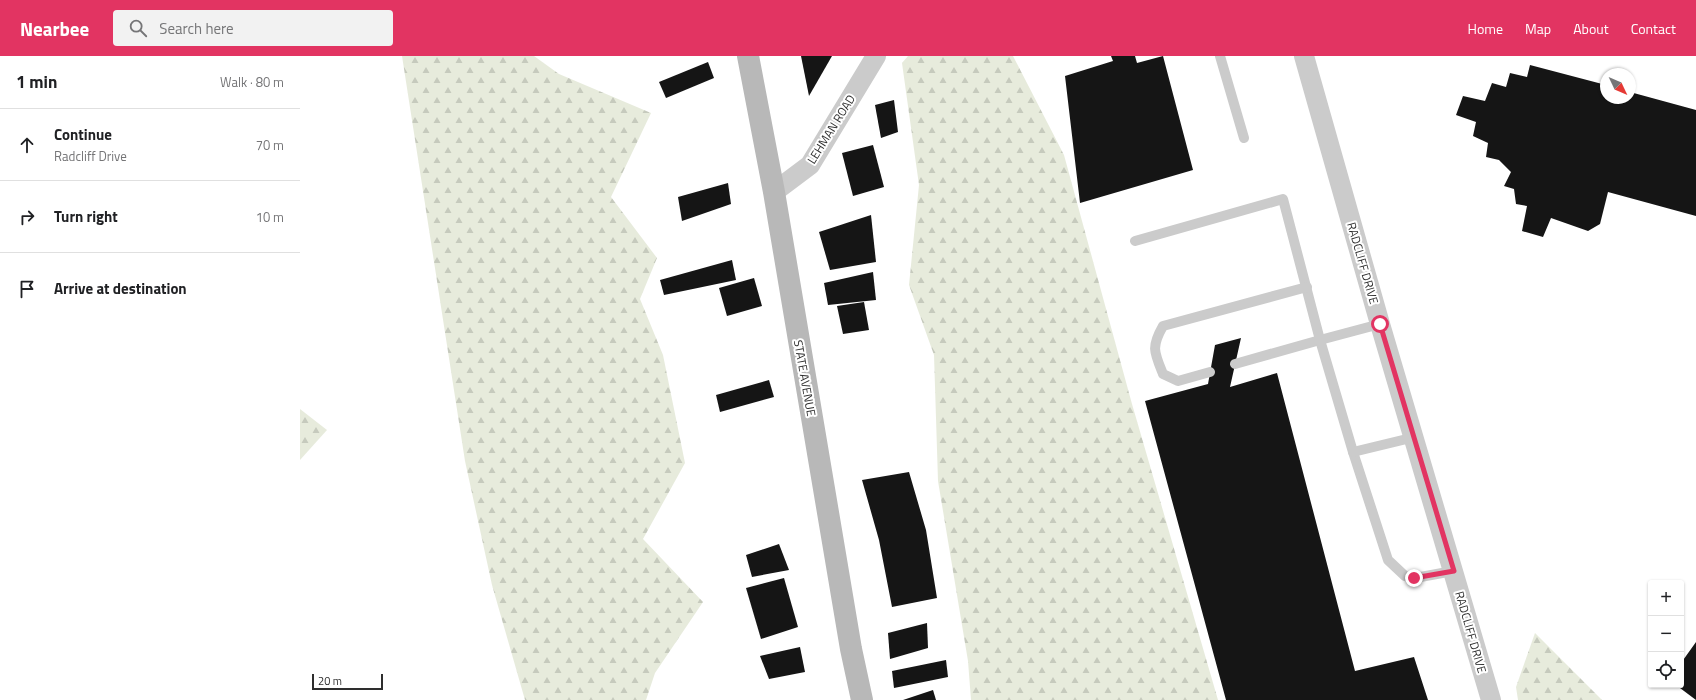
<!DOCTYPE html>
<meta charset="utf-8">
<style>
:root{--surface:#fff;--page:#f2f2f2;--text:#202124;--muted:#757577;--line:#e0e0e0;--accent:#e23462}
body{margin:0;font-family:"Titillium Web",sans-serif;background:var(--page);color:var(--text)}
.controls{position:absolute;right:12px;bottom:12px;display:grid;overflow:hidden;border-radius:4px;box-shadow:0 1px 3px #0004}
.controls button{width:36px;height:36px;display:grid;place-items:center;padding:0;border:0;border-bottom:1px solid var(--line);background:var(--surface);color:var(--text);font:20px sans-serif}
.compass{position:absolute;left:1300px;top:12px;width:36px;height:36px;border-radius:50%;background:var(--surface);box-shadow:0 1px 3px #0004;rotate:134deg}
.scale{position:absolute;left:12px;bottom:10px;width:71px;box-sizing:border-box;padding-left:4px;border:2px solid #2e2e2e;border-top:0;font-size:11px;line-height:14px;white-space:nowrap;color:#2e2e2e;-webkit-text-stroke:3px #fff;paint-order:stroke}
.stop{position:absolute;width:12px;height:12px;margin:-9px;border:3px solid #e23462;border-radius:50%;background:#fff}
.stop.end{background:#e23462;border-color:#fff;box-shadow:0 1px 4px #0008}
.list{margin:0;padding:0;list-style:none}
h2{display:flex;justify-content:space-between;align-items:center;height:52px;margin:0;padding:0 16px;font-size:17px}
h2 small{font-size:13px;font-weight:400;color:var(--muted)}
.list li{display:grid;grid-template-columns:26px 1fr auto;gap:12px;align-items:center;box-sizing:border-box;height:72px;padding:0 16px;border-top:1px solid var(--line)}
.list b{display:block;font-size:15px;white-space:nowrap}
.list p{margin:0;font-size:13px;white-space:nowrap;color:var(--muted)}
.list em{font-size:13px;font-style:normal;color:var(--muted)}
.icon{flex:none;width:22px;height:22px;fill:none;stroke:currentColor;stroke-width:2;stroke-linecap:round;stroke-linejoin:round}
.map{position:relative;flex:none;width:1396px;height:644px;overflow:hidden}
header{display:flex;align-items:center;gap:24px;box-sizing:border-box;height:56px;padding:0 20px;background:var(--accent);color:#fff}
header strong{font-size:19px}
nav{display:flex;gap:22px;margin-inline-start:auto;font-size:14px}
.search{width:280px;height:36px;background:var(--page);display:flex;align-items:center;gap:10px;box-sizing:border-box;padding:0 14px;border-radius:4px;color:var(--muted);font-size:15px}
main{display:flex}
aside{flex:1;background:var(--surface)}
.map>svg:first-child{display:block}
.forest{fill:url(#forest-firs)}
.building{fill:#151515}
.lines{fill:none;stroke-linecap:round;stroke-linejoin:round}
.service{stroke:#cbcbcb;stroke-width:10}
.minor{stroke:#cbcbcb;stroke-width:20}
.secondary{stroke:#b8b8b8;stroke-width:22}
.route{stroke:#e23462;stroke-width:5}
.labels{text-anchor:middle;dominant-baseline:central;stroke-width:4;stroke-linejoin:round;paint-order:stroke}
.street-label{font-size:12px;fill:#2e2e2e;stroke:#fff}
</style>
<header>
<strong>Nearbee</strong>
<div class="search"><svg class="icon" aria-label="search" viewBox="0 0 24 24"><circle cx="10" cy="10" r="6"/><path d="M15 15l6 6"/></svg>Search here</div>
<nav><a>Home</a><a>Map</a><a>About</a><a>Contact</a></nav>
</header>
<main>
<aside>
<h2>1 min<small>Walk · 80 m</small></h2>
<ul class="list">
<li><svg class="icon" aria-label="ahead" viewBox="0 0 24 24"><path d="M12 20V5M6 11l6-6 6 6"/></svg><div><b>Continue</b><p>Radcliff Drive</p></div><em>70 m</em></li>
<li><svg class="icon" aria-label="right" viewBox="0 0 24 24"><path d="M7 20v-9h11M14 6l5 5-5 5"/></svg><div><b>Turn right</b></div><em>10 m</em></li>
<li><svg class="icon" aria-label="arrive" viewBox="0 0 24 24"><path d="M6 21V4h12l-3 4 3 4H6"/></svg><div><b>Arrive at destination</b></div></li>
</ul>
</aside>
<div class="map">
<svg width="1396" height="644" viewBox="0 0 1396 644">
<defs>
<pattern id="forest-firs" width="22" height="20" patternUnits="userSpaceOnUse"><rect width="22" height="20" fill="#e7ebdc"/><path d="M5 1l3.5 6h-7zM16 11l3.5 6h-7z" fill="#c6cabd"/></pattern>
</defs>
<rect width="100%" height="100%" fill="#fff"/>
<g class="forest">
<path d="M102 0H234L259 18 351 57 311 141 357 202 340 243 363 299 385 407 343 483 403 546 355 617 346 644H225L192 529 165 405Z"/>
<path d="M608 0H713L764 99 832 348 918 644H671L668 605 638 425 634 299 609 229 619 129 602 7Z"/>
<path d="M0 353 27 374 0 404Z"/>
<path d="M1235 577 1302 644H1218L1216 631Z"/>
</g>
<g class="building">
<path d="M501 0H532L509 40Z"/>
<path d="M811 0H835L837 7 863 0 893 114 780 147 765 20 813 5Z"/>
<path d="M408 6 414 22 366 42 359 26Z"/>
<path d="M1230 9 1306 29V42H1330V36L1396 54V160L1308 136 1300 168 1288 175 1251 162 1243 181 1222 175 1227 150 1216 148 1214 133 1204 130 1211 116 1199 104 1186 101 1188 87 1173 80 1176 66 1156 59 1163 40 1185 45 1192 27 1206 31 1210 17 1227 21Z"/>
<path d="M594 44 598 76 581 82 575 49Z"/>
<path d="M573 89 584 131 553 140 542 97Z"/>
<path d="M428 127 431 148 382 165 378 141Z"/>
<path d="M571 159 576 206 530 214 519 176Z"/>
<path d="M432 204 436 224 364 239 360 224Z"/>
<path d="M573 216 576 244 528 249 524 227Z"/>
<path d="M454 222 462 250 427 260 419 232Z"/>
<path d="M564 246 569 274 543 278 537 250Z"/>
<path d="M941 282 930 331 977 317 1055 615 1114 601 1128 644H926L845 345 908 328 915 289Z"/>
<path d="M469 324 474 341 420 356 416 339Z"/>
<path d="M609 416 626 474 637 542 592 551 579 484 562 424Z"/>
<path d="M479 488 489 514 452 521 446 499Z"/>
<path d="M484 522 498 571 461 583 446 532Z"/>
<path d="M627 567 628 592 590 603 588 577Z"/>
<path d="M1396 586V644L1376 629H1381V607Z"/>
<path d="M500 591 505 616 469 623 460 600Z"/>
<path d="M646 604 648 621 594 632 592 615Z"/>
<path d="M633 634 636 644H603Z"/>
</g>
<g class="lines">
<g class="service">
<path d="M920 0 944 82"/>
<path d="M835 185 983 143 1020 284 935 308"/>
<path d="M1080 268 1020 284 1053 396 1088 504 1105 520 1115 522 1153 515"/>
<path d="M910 316 878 325 863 318C854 296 851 291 863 270L1007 231"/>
<path d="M1053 396 1115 381"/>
</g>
<g class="minor">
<path d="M1004 0 1080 268 1191 644"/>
<path d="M474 136 510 109 576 0"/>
</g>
<path class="secondary" d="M448 0 474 136 551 593 562 644"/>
</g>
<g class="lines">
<path class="route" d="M1080 268 1154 515 1114 522"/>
</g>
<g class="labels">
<g class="street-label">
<text transform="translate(531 73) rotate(-58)">LEHMAN ROAD</text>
<text transform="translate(1063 207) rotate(74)">RADCLIFF DRIVE</text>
<text transform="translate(505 322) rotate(80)">STATE AVENUE</text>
<text transform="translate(1171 576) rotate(74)">RADCLIFF DRIVE</text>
</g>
</g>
</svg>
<div class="controls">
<button>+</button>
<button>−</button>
<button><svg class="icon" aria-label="locate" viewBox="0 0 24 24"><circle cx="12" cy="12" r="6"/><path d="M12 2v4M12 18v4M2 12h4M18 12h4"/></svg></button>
</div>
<svg class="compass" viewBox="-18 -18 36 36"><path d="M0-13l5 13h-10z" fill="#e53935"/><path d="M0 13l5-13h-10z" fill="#757577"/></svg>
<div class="scale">20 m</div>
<div class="stop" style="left:1080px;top:268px"></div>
<div class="stop end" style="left:1114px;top:522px"></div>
</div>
</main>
